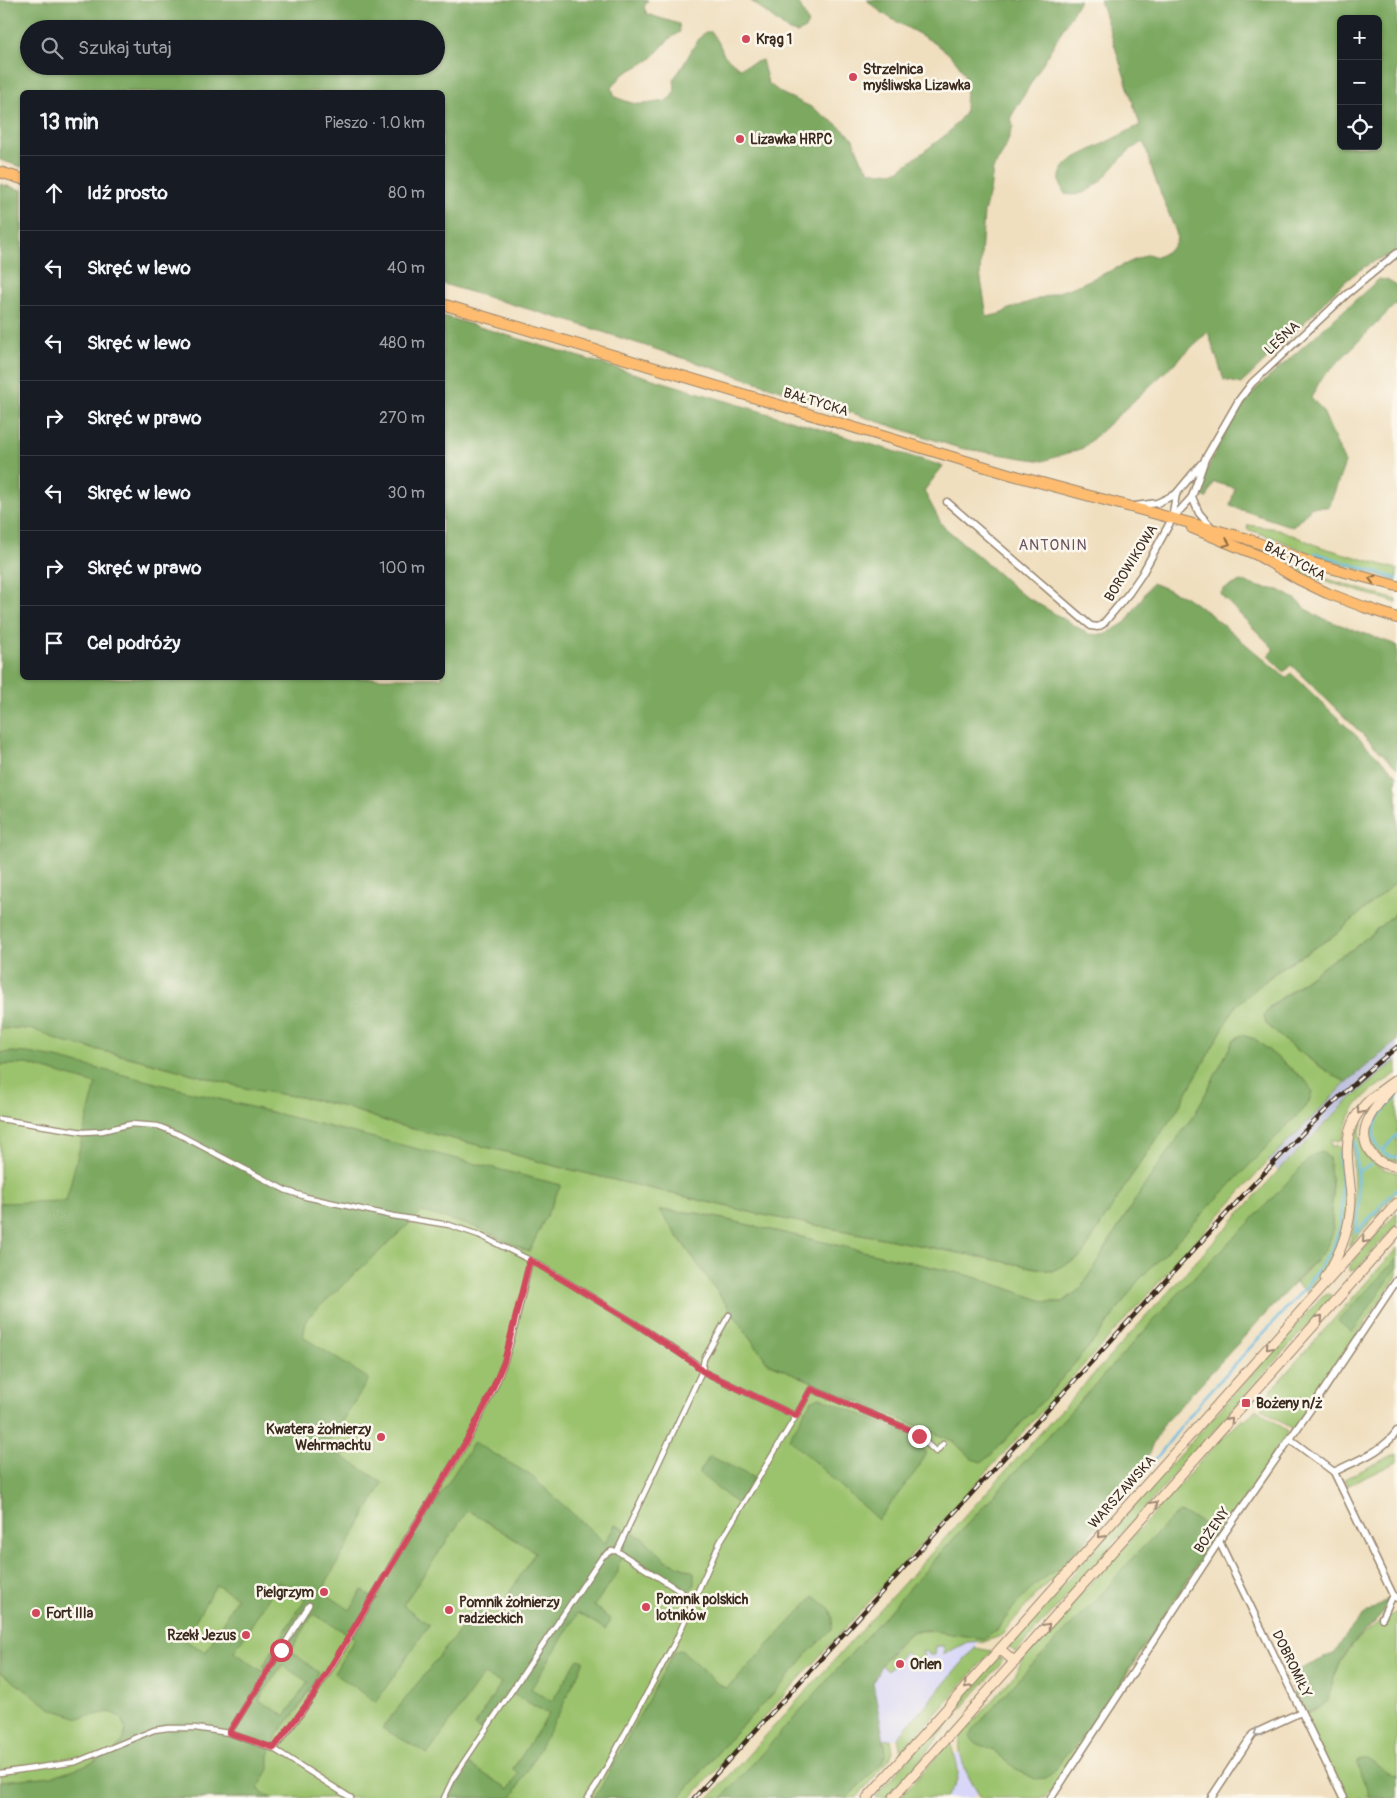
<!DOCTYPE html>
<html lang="pl">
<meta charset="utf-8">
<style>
:root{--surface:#171b24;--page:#20242c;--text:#f1f3f6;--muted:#9ea1a6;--line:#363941}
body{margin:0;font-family:Pangolin,sans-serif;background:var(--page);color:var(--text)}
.controls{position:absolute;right:15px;top:15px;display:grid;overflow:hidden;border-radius:8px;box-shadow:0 1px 4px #0004}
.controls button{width:45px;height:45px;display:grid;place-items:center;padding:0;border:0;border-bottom:1px solid var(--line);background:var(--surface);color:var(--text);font:25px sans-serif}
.stop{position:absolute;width:15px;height:15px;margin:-11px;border:4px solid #d1495b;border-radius:50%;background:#fff}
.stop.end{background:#d1495b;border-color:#fff;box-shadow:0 1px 5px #0008}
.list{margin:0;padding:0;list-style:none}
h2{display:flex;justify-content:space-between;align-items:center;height:65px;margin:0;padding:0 20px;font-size:21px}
h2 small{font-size:16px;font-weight:400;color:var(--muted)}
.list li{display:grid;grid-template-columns:32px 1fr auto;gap:15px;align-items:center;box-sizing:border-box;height:75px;padding:0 20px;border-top:1px solid var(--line)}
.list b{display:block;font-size:19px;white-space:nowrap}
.list em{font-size:16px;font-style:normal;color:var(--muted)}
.icon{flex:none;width:28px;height:28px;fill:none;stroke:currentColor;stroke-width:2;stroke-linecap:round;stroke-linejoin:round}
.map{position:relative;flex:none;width:1397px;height:1798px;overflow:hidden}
.search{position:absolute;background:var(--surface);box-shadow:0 1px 4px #0004;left:20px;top:20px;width:425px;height:55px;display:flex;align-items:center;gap:12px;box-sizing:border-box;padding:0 18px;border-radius:28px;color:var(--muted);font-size:19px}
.panel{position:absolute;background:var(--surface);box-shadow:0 1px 4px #0004;left:20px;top:90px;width:425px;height:590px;border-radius:8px}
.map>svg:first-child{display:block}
.built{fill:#d8d7f8}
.industrial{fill:#bfc2dd}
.green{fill:#9bc26d;stroke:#6b7646;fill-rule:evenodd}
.forest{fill:#7ca860;stroke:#5c693f;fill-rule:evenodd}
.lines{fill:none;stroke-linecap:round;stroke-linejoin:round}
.stream{stroke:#66bae2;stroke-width:2.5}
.pedestrian-casing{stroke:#96846e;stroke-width:7}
.minor-casing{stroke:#96846e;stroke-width:9}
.secondary-casing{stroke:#96846e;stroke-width:11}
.primary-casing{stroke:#96846e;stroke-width:12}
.pedestrian{stroke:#fff;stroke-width:4.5}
.minor{stroke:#fff;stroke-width:6}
.secondary{stroke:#fee4c6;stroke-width:9}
.primary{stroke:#fdbc70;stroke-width:10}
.rail-casing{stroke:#3b2a1e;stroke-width:4.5}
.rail{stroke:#fbf7ec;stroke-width:2.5;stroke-dasharray:8;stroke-linecap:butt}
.oneway{stroke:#926c43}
.oneway2{stroke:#9c8772}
.oneway3{stroke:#a79f9a}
.route{stroke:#d1495b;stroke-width:6}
.poi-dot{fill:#d1495b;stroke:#fbf7ec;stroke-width:2}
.labels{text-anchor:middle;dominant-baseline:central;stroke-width:5;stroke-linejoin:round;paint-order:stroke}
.poi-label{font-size:14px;font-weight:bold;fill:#3b2a1e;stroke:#fbf7ec;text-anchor:start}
.street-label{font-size:14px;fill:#3b2a1e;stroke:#fbf7ec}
.neighbourhood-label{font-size:15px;letter-spacing:1px;fill:#6b5262;stroke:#fbf7ec}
</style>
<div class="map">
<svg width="1397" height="1798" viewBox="0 0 1397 1798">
<rect width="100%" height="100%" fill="#fbf7ec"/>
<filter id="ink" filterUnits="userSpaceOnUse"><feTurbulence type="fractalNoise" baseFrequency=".02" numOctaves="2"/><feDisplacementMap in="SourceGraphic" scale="10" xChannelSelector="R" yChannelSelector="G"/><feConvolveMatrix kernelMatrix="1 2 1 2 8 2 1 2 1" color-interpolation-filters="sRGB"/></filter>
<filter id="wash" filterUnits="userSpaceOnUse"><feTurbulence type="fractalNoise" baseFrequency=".0096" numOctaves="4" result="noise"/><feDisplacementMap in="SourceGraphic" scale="20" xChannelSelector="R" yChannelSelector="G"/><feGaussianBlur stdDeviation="1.12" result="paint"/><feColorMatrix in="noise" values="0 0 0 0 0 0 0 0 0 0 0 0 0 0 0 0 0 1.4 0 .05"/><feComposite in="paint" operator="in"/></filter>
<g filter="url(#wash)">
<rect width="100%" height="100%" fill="#f0dfbf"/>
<g class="built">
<path d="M978 1638 976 1649H975L898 1738 884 1740 873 1683 881 1665 892 1650Z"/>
<path d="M961 1753 970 1781 978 1793 971 1798H945L957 1782 959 1770 954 1755Z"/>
</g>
<path class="industrial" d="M1397 1041V1060L1350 1099 1278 1171 1268 1162 1347 1082Z"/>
<g class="green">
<path d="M1248 525 1278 529 1321 547 1397 569V581L1320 558 1277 539 1247 529Z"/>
<path d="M1279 560 1317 576 1397 600V603L1302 574Z"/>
<path d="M1397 881V912L1353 949 1335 958 1269 1007 1266 1024C1291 1045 1317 1068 1347 1082L1268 1162 691 1798H679L732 1736 784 1682 807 1654 832 1629 633 1798H0V1029L17 1028 35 1030 63 1042 129 1057 249 1089 306 1098 345 1107 397 1125 506 1152 555 1166 758 1214 1052 1271 1081 1256 1130 1178 1177 1110 1236 1005 1281 968 1334 936ZM1241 1035 1255 1039 1308 1083 1137 1282 1102 1331 1047 1396 990 1456 981 1461 972 1459 953 1441 768 1363 659 1210 697 1213 971 1276 1046 1302H1063L1081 1288 1140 1192 1196 1112 1233 1041Z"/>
<path d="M1397 1060V1073C1379 1085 1360 1096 1350 1116 1346 1124 1346 1132 1342 1139L1338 1141 1332 1139 1331 1147 1337 1145 1343 1151C1344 1174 1350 1202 1345 1225 1339 1251 1323 1272 1306 1292L1296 1283 1325 1250 1333 1232 1331 1210 1333 1196 1329 1158 1322 1153 1190 1281 950 1543 723 1798H709L1278 1171 1350 1099Z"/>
<path d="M1397 1090V1161C1387 1160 1379 1157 1374 1148 1361 1127 1383 1104 1397 1090Z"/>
<path d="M1373 1101C1351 1130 1356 1167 1397 1172V1192L1348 1247 1353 1230 1355 1214 1352 1141 1360 1117Z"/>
<path d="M1397 1212V1224L1356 1270 1350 1271V1265Z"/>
<path d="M1397 1248V1276L1293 1430 1262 1409 1261 1408 1266 1402 1264 1400 1271 1390Z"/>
<path d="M1327 1293 1331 1295 1330 1300 1016 1653 1008 1646 1324 1294Z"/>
<path d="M1256 1409 1288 1432 1270 1457 1272 1459 1225 1525 1046 1798H981C971 1782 953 1753 962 1734L1011 1679 1027 1654 1219 1441 1243 1419 1245 1421Z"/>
<path d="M1397 1453V1462L1347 1486 1344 1479Z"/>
<path d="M1089 1537 1092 1539 1068 1566 1045 1585 1000 1636 987 1641 967 1642 943 1655 944 1646H936L935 1655H929V1653L922 1651 924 1657 916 1661 905 1652 888 1671 881 1665 905 1637 914 1631 997 1630 1013 1608 1036 1583 1060 1567Z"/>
<path d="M1397 1612V1798H1343L1302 1715 1315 1711 1334 1677 1341 1662 1352 1644 1379 1622Z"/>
<path d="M975 1648 992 1651 901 1753 898 1737Z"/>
<path d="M999 1657 1002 1660 1000 1665 953 1718 911 1772 888 1798H874Z"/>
<path d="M891 1739 893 1751 890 1759 856 1798H847L882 1763 886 1752 884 1740Z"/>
<path d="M950 1742C958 1769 965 1775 945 1798H899Z"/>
</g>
<g class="forest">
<path d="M0 0H648L644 7 647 14 679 24 680 32 668 40 651 59 622 75 612 88 615 97C624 100 633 105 643 104 651 104 657 101 664 102L671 97 675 90 674 78C687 63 691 46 705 32H712L719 43 724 55 739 68 762 60 768 83 781 93 811 107 835 123 852 137 862 161 869 170 879 173 898 171 947 134 965 113C965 103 967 82 964 74 949 39 893 28 867 0H1080L1011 117 1013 126 1005 149 993 169 990 192 984 212 980 273 987 317 1003 313 1009 309 1076 286 1148 254 1157 257C1168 251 1180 246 1176 232L1154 176 1144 142C1139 145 1134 147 1130 150 1111 166 1093 201 1065 194 1056 179 1059 170 1073 159L1140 125 1100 0H1397V265L1388 256C1355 265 1326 301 1302 325 1282 345 1262 364 1241 384L1224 380 1208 332 1083 448 1043 461 959 448 569 321 443 284 442 92H22V167L0 160ZM1341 19H1378V146H1341ZM29 29H436V66H29Z"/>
<path d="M750 0H792L799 3 808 23 804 30 797 33 789 31Z"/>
<path d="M0 184 22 190V678H442L443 316 943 466 924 491 942 525 985 562 1020 593 1089 634 1105 635 1126 622 1152 583 1184 596 1210 614 1286 678 1291 673 1397 775 1396 786 1397 787V881L1334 936 1281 968 1236 1005 1177 1110 1130 1178 1081 1257 1052 1271 758 1214 555 1166 506 1152 397 1125 345 1107 306 1098 249 1089 129 1057 63 1042 35 1030 17 1028 0 1029Z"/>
<path d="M1379 279 1387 280 1397 286V303L1321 379 1311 398 1322 409 1345 463 1329 507H1312L1293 527 1230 506 1235 488 1214 482 1207 498 1198 495 1203 478 1219 444 1239 410 1259 386Z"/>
<path d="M1241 581 1259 587 1279 590 1297 600 1306 609 1321 618 1397 645V768L1291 665 1284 672 1268 656 1273 650V648L1220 594 1224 589Z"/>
<path d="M1397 912V1041L1347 1082 1334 1076 1290 1045 1266 1024 1264 1016 1269 1008 1335 958 1353 949Z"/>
<path d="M1241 1035 1255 1039 1308 1083 1312 1093 1308 1104 1137 1282 1102 1331 1047 1396 990 1456 981 1462 972 1459 953 1441 768 1363 659 1210 697 1213 971 1276 1046 1302H1063L1081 1288 1140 1192 1196 1112 1233 1041Z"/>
<path d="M11 1052 28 1053 56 1058 561 1185 529 1252 476 1227 422 1212 307 1318 303 1337 369 1379 326 1446 383 1483 327 1581 323 1592 350 1610 362 1590 377 1600 406 1549 474 1442 530 1475 605 1543 615 1525 643 1538 666 1560 694 1572V1586L688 1591 626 1553 619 1563 618 1572 594 1606 611 1620 605 1629 578 1613 531 1689 552 1701 578 1659 584 1661 559 1713 512 1798H449L451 1790 468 1764 509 1789 519 1774 513 1769 549 1714 507 1691 480 1730 474 1726 501 1683 483 1675 428 1754 382 1728 476 1610 493 1619 535 1552 468 1510 403 1605 429 1625 376 1702 334 1673 355 1638 313 1614 291 1651 319 1673 299 1708 278 1733 269 1755V1769L258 1789 271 1798H0V1781L51 1776 78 1768 113 1753 123 1741 126 1729 120 1717 110 1712 79 1718 52 1709 0 1672V1203L66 1201 96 1084 27 1064 0 1065V1053ZM279 1582 305 1599 263 1666 265 1667 262 1671 234 1652ZM216 1585 237 1597 206 1652 184 1640ZM282 1665 308 1682 285 1716 259 1700Z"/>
<path d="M1322 1152 1329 1158 1333 1196 1331 1210 1333 1232 1325 1250 1165 1422 1151 1448 1142 1475 1136 1484 1060 1567 1036 1584 1013 1608 997 1630 985 1639 926 1630 914 1631 905 1637 892 1650 881 1665 873 1683 886 1752 882 1763 847 1798H722L950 1543 1190 1281 1245 1227 1313 1155Z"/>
<path d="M1397 1258V1267L1352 1333 1338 1321Z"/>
<path d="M820 1397 907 1434 918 1442 926 1452 919 1467 878 1520 789 1439 811 1401Z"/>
<path d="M710 1456 754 1478 737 1504 699 1473Z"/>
<path d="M1180 1513 1194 1518 1217 1533 1099 1715 1071 1751 1063 1757 1056 1770 1046 1778 1035 1779 1016 1769 994 1751 974 1742 970 1736 972 1731 1029 1668 1097 1599 1135 1555 1172 1518Z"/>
<path d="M814 1596 830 1609 833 1617 832 1629 807 1654 784 1682 732 1736 679 1798H594L600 1789 674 1652 680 1650 684 1652 718 1684 726 1688 736 1680Z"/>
<path d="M1388 1598 1389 1601 1380 1617 1352 1644 1341 1661 1334 1677 1328 1701 1321 1707 1302 1715 1288 1675 1335 1653 1344 1638 1361 1618Z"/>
<path d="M1363 1759H1367L1393 1776H1397V1798H1370L1357 1764 1359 1760Z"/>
</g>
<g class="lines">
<g class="stream">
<path d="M1315 553 1397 579"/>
<path d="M1397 1096C1383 1110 1364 1130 1380 1149 1384 1154 1390 1157 1397 1157"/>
<path d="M1355 1140 1359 1205 1356 1232H1357L1397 1188"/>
<path d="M1382 1151 1397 1135"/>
<path d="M1357 1172 1370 1165"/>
<path d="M1150 1466 1203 1399 1304 1289 1332 1249 1341 1226 1342 1200 1339 1152"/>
</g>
</g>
</g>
<g filter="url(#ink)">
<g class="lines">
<defs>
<g id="pedestrian">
<path d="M0 1119 83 1132 102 1131 131 1124 158 1126 178 1134 285 1190 306 1197 393 1216 449 1225 479 1235 536 1263 633 1322 695 1363 702 1371 796 1416 720 1542 676 1640 598 1783 588 1798"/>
<path d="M796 1416 811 1389 908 1429 919 1436 936 1452 943 1444"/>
<path d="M617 1551 702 1371 704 1359 729 1315"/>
<path d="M229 1733 309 1605"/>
<path d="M274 1749C322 1690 358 1622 396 1557 429 1500 469 1445 496 1384 513 1345 520 1302 530 1261"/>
<path d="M0 1773 76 1762 154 1730 168 1728H195L229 1733 274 1749 351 1798"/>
<path d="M444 1798 455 1775 602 1557 611 1551H617L694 1600"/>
</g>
<g id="minor">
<path d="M1192 497 1199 513 1212 528"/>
<path d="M947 502 1086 622 1091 626 1098 627 1103 624 1129 593 1142 574 1172 519 1192 497 1205 459 1239 400 1252 383 1347 294 1397 253"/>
<path d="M1135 506 1157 503 1176 494 1201 464"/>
<path d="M1172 519 1176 494"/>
<path d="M1290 1439 1334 1472 1393 1595"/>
<path d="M1334 1472C1355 1461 1383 1452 1397 1431"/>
<path d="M1219 1541 1343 1798"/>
<path d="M1382 1618 1393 1595 1397 1598"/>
<path d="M1051 1798 1219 1541 1319 1397 1397 1280"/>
<path d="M1211 1798 1253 1734 1301 1712"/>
</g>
<g id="secondary">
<path d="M1393 1087C1377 1104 1354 1129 1370 1152 1377 1162 1386 1166 1397 1166"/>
<path d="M1325 1278C1341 1253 1351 1228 1351 1198 1350 1174 1342 1145 1353 1122 1362 1103 1380 1091 1397 1079"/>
<path d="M1000 1649 1015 1662"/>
<path d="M867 1798 1397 1203"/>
<path d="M893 1798 1397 1232"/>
</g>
<g id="primary">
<path d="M0 172 22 179"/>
<path d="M442 304 1009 474 1245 538 1312 563 1397 586"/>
<path d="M1192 528 1257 555 1298 579 1327 593 1364 607 1397 618"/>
</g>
</defs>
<use href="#pedestrian" class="pedestrian-casing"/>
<use href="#minor" class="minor-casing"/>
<use href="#secondary" class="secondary-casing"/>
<use href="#primary" class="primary-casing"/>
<use href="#pedestrian" class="pedestrian"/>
<use href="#minor" class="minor"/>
<use href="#secondary" class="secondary"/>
<use href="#primary" class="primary"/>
<defs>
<path id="rail" d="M694 1798 1249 1189C1296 1139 1343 1090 1397 1047"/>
</defs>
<use href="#rail" class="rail-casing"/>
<use href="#rail" class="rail"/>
</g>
<defs><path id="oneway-chevron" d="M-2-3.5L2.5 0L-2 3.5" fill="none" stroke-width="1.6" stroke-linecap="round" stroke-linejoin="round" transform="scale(1.25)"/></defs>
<g class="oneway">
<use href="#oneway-chevron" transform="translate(1227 543) rotate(21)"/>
<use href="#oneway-chevron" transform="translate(1372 579) rotate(-164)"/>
</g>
<g class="oneway2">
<use href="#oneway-chevron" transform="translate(1360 1111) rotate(127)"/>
<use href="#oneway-chevron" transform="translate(1365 1240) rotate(132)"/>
<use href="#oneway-chevron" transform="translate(1320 1318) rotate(-48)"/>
<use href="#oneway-chevron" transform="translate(1269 1347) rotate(132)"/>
<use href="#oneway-chevron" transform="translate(1230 1420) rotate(-48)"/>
<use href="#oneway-chevron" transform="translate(1155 1504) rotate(-48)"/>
<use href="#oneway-chevron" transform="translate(1101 1535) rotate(132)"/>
<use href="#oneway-chevron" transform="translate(1047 1626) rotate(-48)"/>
<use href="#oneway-chevron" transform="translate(967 1685) rotate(132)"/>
</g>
<use class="oneway3" href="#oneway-chevron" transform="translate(1257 1733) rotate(145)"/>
</g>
<g class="lines" filter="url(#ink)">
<path class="route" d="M281 1650 229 1733 274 1748 313 1696 464 1445 486 1404 504 1362 530 1260 633 1322 694 1363 702 1371 796 1416 811 1389 908 1429 919 1436"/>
</g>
<g class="poi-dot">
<circle cx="746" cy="39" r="5"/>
<circle cx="853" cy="77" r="5"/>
<circle cx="740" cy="139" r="5"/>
<rect x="1241" y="1398" width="10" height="10" rx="2.5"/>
<circle cx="381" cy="1437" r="5"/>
<circle cx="324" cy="1592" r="5"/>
<circle cx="646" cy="1607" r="5"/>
<circle cx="449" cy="1610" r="5"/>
<circle cx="36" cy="1613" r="5"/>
<circle cx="246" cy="1635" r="5"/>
<circle cx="900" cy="1664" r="5"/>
</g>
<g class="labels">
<g class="poi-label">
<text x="756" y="39">Krąg 1</text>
<text x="863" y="69">Strzelnica<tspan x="863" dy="16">myśliwska Lizawka</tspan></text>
<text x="750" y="139">Lizawka HRPC</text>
<text x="1256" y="1403">Bożeny n/ż</text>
<text x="371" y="1429" text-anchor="end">Kwatera żołnierzy<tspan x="371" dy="16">Wehrmachtu</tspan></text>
<text x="314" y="1592" text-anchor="end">Pielgrzym</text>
<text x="656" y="1599">Pomnik polskich<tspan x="656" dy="16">lotników</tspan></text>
<text x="459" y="1602">Pomnik żołnierzy<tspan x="459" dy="16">radzieckich</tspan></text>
<text x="46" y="1613">Fort IIIa</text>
<text x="236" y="1635" text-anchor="end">Rzekł Jezus</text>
<text x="910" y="1664">Orlen</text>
</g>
<g class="street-label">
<text transform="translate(1282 338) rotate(-43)">LEŚNA</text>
<text transform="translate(816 402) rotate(17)">BAŁTYCKA</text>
<text transform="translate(1295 561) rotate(28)">BAŁTYCKA</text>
<text transform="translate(1131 563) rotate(-58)">BOROWIKOWA</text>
<text transform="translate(1122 1492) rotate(-48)">WARSZAWSKA</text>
<text transform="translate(1212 1530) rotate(-56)">BOŻENY</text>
<text transform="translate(1292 1664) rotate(64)">DOBROMIŁY</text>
</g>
<g class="neighbourhood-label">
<text x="1053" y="545">ANTONIN</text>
</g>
</g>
</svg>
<div class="controls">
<button>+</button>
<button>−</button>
<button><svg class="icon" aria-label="locate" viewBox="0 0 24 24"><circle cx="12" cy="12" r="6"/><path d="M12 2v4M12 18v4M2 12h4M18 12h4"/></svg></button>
</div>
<div class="stop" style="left:281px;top:1650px"></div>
<div class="stop end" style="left:919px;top:1436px"></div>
<div class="search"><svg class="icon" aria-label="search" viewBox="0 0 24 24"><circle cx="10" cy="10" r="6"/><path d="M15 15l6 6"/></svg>Szukaj tutaj</div>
<section class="panel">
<h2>13 min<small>Pieszo · 1.0 km</small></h2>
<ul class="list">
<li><svg class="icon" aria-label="ahead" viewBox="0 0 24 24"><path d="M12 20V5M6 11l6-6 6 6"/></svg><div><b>Idź prosto</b></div><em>80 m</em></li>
<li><svg class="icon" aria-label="left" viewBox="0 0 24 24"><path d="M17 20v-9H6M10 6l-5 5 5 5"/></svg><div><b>Skręć w lewo</b></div><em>40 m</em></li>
<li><svg class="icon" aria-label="left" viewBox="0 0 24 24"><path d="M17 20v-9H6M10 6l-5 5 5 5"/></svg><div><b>Skręć w lewo</b></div><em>480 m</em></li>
<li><svg class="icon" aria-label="right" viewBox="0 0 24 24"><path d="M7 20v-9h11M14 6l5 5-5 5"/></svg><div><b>Skręć w prawo</b></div><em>270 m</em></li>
<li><svg class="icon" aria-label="left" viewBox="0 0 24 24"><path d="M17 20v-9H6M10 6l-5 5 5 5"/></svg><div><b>Skręć w lewo</b></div><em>30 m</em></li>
<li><svg class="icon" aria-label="right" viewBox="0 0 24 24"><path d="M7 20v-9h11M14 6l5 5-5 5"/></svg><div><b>Skręć w prawo</b></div><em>100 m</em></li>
<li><svg class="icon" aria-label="arrive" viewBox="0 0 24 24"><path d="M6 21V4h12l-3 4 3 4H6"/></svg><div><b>Cel podróży</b></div></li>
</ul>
</section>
</div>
